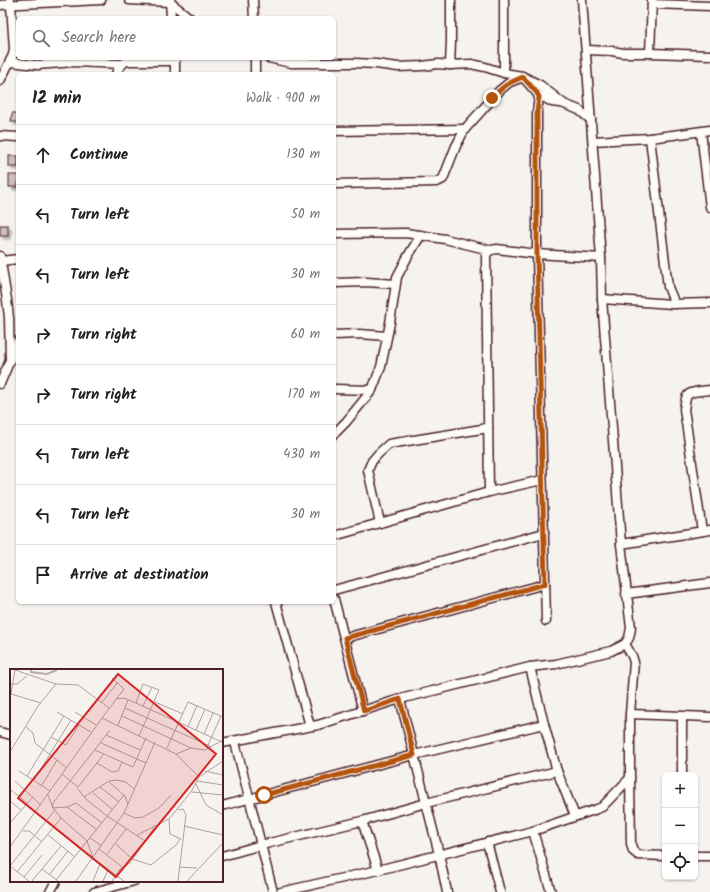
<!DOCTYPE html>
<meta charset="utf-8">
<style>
:root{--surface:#fff;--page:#f6f6f6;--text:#222;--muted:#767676;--line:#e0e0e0}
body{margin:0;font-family:Kalam,sans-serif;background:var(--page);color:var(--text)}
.controls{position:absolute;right:12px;bottom:12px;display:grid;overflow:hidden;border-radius:6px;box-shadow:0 1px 3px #0004}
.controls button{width:36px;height:36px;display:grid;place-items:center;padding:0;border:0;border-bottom:1px solid var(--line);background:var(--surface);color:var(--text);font:20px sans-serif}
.stop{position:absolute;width:12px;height:12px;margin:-9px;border:3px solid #b45309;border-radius:50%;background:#fff}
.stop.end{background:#b45309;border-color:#fff;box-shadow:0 1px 4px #0008}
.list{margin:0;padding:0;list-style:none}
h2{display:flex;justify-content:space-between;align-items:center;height:52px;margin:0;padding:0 16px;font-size:17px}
h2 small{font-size:13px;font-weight:400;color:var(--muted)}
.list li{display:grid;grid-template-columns:26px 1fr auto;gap:12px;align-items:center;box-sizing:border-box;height:60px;padding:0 16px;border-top:1px solid var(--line)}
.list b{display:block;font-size:15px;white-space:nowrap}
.list em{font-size:13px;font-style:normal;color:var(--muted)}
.icon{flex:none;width:22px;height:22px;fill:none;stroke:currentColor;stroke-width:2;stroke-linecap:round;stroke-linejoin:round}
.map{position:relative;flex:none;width:710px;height:892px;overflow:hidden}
.search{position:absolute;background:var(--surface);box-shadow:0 1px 3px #0004;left:16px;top:16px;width:320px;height:44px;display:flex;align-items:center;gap:10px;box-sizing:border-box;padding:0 14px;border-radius:6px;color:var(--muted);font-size:15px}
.panel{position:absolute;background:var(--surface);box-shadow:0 1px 3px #0004;left:16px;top:72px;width:320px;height:532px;border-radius:6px}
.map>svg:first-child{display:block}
.building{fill:#cbbfbe;stroke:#4a1f2b;filter:url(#shadow)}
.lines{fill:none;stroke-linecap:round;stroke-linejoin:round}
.street-casing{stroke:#4a1f2b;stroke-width:11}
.street{stroke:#fdfcf7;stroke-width:8}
.route{stroke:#b45309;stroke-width:5}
.inset-river{fill:none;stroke:#bbabac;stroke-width:2}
.inset-road{fill:none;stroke:#b19ea1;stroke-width:1}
.view{fill:#d62828;fill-opacity:0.15;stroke:#d62828;stroke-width:2}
.inset-edge{fill:none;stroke:#4a1f2b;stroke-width:2}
</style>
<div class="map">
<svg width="710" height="892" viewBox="0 0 710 892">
<defs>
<filter id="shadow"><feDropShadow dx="3" dy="3" stdDeviation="1" flood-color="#0004"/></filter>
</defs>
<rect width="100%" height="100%" fill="#f6f3ef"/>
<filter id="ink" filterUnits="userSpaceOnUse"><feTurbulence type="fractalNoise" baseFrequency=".025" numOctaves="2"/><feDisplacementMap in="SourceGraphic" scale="8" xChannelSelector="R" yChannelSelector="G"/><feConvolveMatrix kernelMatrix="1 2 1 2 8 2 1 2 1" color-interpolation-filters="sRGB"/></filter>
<g filter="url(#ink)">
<g class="building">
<path d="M12 113H18V122H11Z"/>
<rect x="9" y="156" width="9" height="11"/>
<rect x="9" y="175" width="9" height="12"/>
<rect x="0" y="225" width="8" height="11"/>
</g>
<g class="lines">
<defs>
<g id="street">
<path d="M129 0 170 2 190 18"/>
<path d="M170 0 171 18"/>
<path d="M253 0 254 18"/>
<path d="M451 0V41L450 65 471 64 485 67 504 73 522 76 540 85 564 104 579 110 591 120"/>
<path d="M504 0V73"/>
<path d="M652 4 710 6"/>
<path d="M0 5 101 0"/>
<path d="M586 50 612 51 623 53H650L710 55"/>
<path d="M650 53 652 0"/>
<path d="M175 58V74"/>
<path d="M268 58 291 63H355L376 64 398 67 422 66 438 64 450 65"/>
<path d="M10 62 37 65 74 62 122 64"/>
<path d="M116 74C118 68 121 64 127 61H175"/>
<path d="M255 74V58"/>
<path d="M522 76 537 93 539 97 537 112V254L546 621"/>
<path d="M0 81 13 55 14 49 11 5 10 1"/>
<path d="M538 94 552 102 560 103"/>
<path d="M334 131 465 129"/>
<path d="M701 132 710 207"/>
<path d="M0 136 18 137"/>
<path d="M650 138 668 287 675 304"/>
<path d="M593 141 650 138 710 130"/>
<path d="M334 184 436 182 439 181 443 179 456 146 465 129 500 90 510 82 523 77"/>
<path d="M334 234 406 233 445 239 490 250"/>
<path d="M0 256 7 300 9 318 10 361"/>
<path d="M1 261 18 259"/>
<path d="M334 283 367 282 395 284"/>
<path d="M602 299 672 304 710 303"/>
<path d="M334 335 359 334 387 336"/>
<path d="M0 384 18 341"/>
<path d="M334 389 372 390"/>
<path d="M334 434 346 422 372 390 381 367 390 323 397 277 408 256 421 235"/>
<path d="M489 492 486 255C489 250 491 250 497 249L537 254 601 258"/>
<path d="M380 523 368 470 372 461 378 454 389 444 488 428"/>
<path d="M702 531 684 409C685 406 685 399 687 396 690 391 704 391 710 390"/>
<path d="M334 536 489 492 542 480"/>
<path d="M621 544 710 530"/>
<path d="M334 590 544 533"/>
<path d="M626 594 710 583"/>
<path d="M334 599 363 711"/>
<path d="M276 602 310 726"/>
<path d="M345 638 545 584"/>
<path d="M625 644 632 656 634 662 630 714V778L631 844 633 851 638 855 665 856"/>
<path d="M530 667 544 724 557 771 575 816"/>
<path d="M400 699 439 854 447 892"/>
<path d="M630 714 710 717"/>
<path d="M682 717V775"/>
<path d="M0 732 11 735"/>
<path d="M235 742 273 892"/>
<path d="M222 743 318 725 400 699 530 667 556 664 611 651 625 644 629 638 631 628 621 544 602 299 601 258 582 0"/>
<path d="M222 806 414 755 544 724"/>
<path d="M362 821 378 870"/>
<path d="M533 831 551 892"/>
<path d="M487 842 500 892"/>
<path d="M222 856 261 845 362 821 426 803 557 771"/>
<path d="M695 856H710"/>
<path d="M50 892 56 881"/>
<path d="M94 892 134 881"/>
<path d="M281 892 378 870 533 831 597 809 602 807 630 778"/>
</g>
</defs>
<use href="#street" class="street-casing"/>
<use href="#street" class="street"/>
</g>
</g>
<g class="lines" filter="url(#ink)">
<path class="route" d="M264 795 414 755 400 699 364 711 345 638 545 584 537 254V112L539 97 537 93 523 77C508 83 503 86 492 98"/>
</g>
<g transform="translate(10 669)">
<rect width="213" height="213" fill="#f6f3ef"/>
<path class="inset-river" d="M21 1V3L37 5 47 1"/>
<path class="inset-road" d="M1 15H7L17 7M1 25 5 1 46 15M0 27 1 25 31 34M106 30 114 29 126 34 212 73M92 33 108 13M145 33 173 45M126 34 133 15 149 21 129 67M133 37 142 18M115 39 202 78M47 43 81 63M65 43 86 56M112 47 181 79M92 49 114 20 102 9M108 56 118 31M16 58 23 64 25 74 57 99M178 58 187 36M186 61 195 40M194 65 203 44M96 66 130 81M41 68 56 76 69 56M91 74 136 94M198 76 211 47M157 79 178 33 213 48M85 81 123 98 136 69M0 83 28 37 46 15 68 16 99 39M166 85 181 79 195 81 213 71M87 94 102 103 108 102 112 93M9 102 40 122M195 102 213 106M52 105 68 118 94 85M17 107 54 47M189 108 213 92M24 111 61 51M5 112 31 136M187 112 213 116M99 113 115 127 118 135M186 115 196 136 213 146M32 116 47 91M90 118 109 133M67 119 76 130 97 147 135 172M1 121 17 134M182 123 213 126M83 124 102 140M74 128 99 112 106 111 116 113 124 120M0 132 11 141M57 138 87 161M43 139V134L100 61M43 139 57 138 66 134 92 154M168 141 173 140 176 146 168 212M114 144 125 149 133 148 149 139 161 126M51 149 77 172 83 189 114 212M159 150 160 165 171 170M0 154 23 128M174 157 213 166M43 158 71 180M13 162H19L31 172M37 165 65 188M80 169 92 177M106 175 122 190 141 196 166 176 170 170M0 178 92 49 166 85 189 108 181 123 159 150 127 166M89 180 112 198M97 185 116 160M0 197 45 141M0 197 19 212M169 198 187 199M32 200 48 212M7 203 51 149 43 139 38 126M39 206 58 182M14 208 32 186M46 211 114 126M22 212 51 177M66 212 114 144 145 73M83 212 90 195M93 212 98 201M102 212 110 200 120 194 144 159M177 212 213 174"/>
<path class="view" d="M108 5 206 85 106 208 8 129Z"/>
<rect width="213" height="213" class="inset-edge"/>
</g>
</svg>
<div class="controls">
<button>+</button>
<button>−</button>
<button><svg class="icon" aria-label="locate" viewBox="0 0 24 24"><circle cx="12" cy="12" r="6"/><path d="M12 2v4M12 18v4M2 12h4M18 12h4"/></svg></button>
</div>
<div class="stop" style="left:264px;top:795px"></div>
<div class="stop end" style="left:492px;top:98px"></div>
<div class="search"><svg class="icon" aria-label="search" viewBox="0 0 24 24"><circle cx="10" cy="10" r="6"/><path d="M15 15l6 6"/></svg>Search here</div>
<section class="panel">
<h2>12 min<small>Walk · 900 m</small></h2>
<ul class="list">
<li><svg class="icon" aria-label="ahead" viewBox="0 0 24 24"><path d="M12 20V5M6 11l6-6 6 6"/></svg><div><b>Continue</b></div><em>130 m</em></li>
<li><svg class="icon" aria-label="left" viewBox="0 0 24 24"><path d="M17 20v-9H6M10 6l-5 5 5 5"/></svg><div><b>Turn left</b></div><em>50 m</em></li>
<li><svg class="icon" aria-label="left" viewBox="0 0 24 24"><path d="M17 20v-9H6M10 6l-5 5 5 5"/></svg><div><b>Turn left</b></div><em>30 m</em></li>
<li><svg class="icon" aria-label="right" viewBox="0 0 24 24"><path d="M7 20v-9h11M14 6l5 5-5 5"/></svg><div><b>Turn right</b></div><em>60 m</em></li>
<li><svg class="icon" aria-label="right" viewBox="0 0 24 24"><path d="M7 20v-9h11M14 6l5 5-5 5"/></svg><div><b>Turn right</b></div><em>170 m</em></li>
<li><svg class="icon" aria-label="left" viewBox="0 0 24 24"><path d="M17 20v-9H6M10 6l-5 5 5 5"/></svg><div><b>Turn left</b></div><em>430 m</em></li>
<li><svg class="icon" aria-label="left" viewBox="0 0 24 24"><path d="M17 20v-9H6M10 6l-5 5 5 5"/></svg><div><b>Turn left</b></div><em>30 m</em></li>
<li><svg class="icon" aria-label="arrive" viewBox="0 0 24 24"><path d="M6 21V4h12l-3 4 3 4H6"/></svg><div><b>Arrive at destination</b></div></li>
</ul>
</section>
</div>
